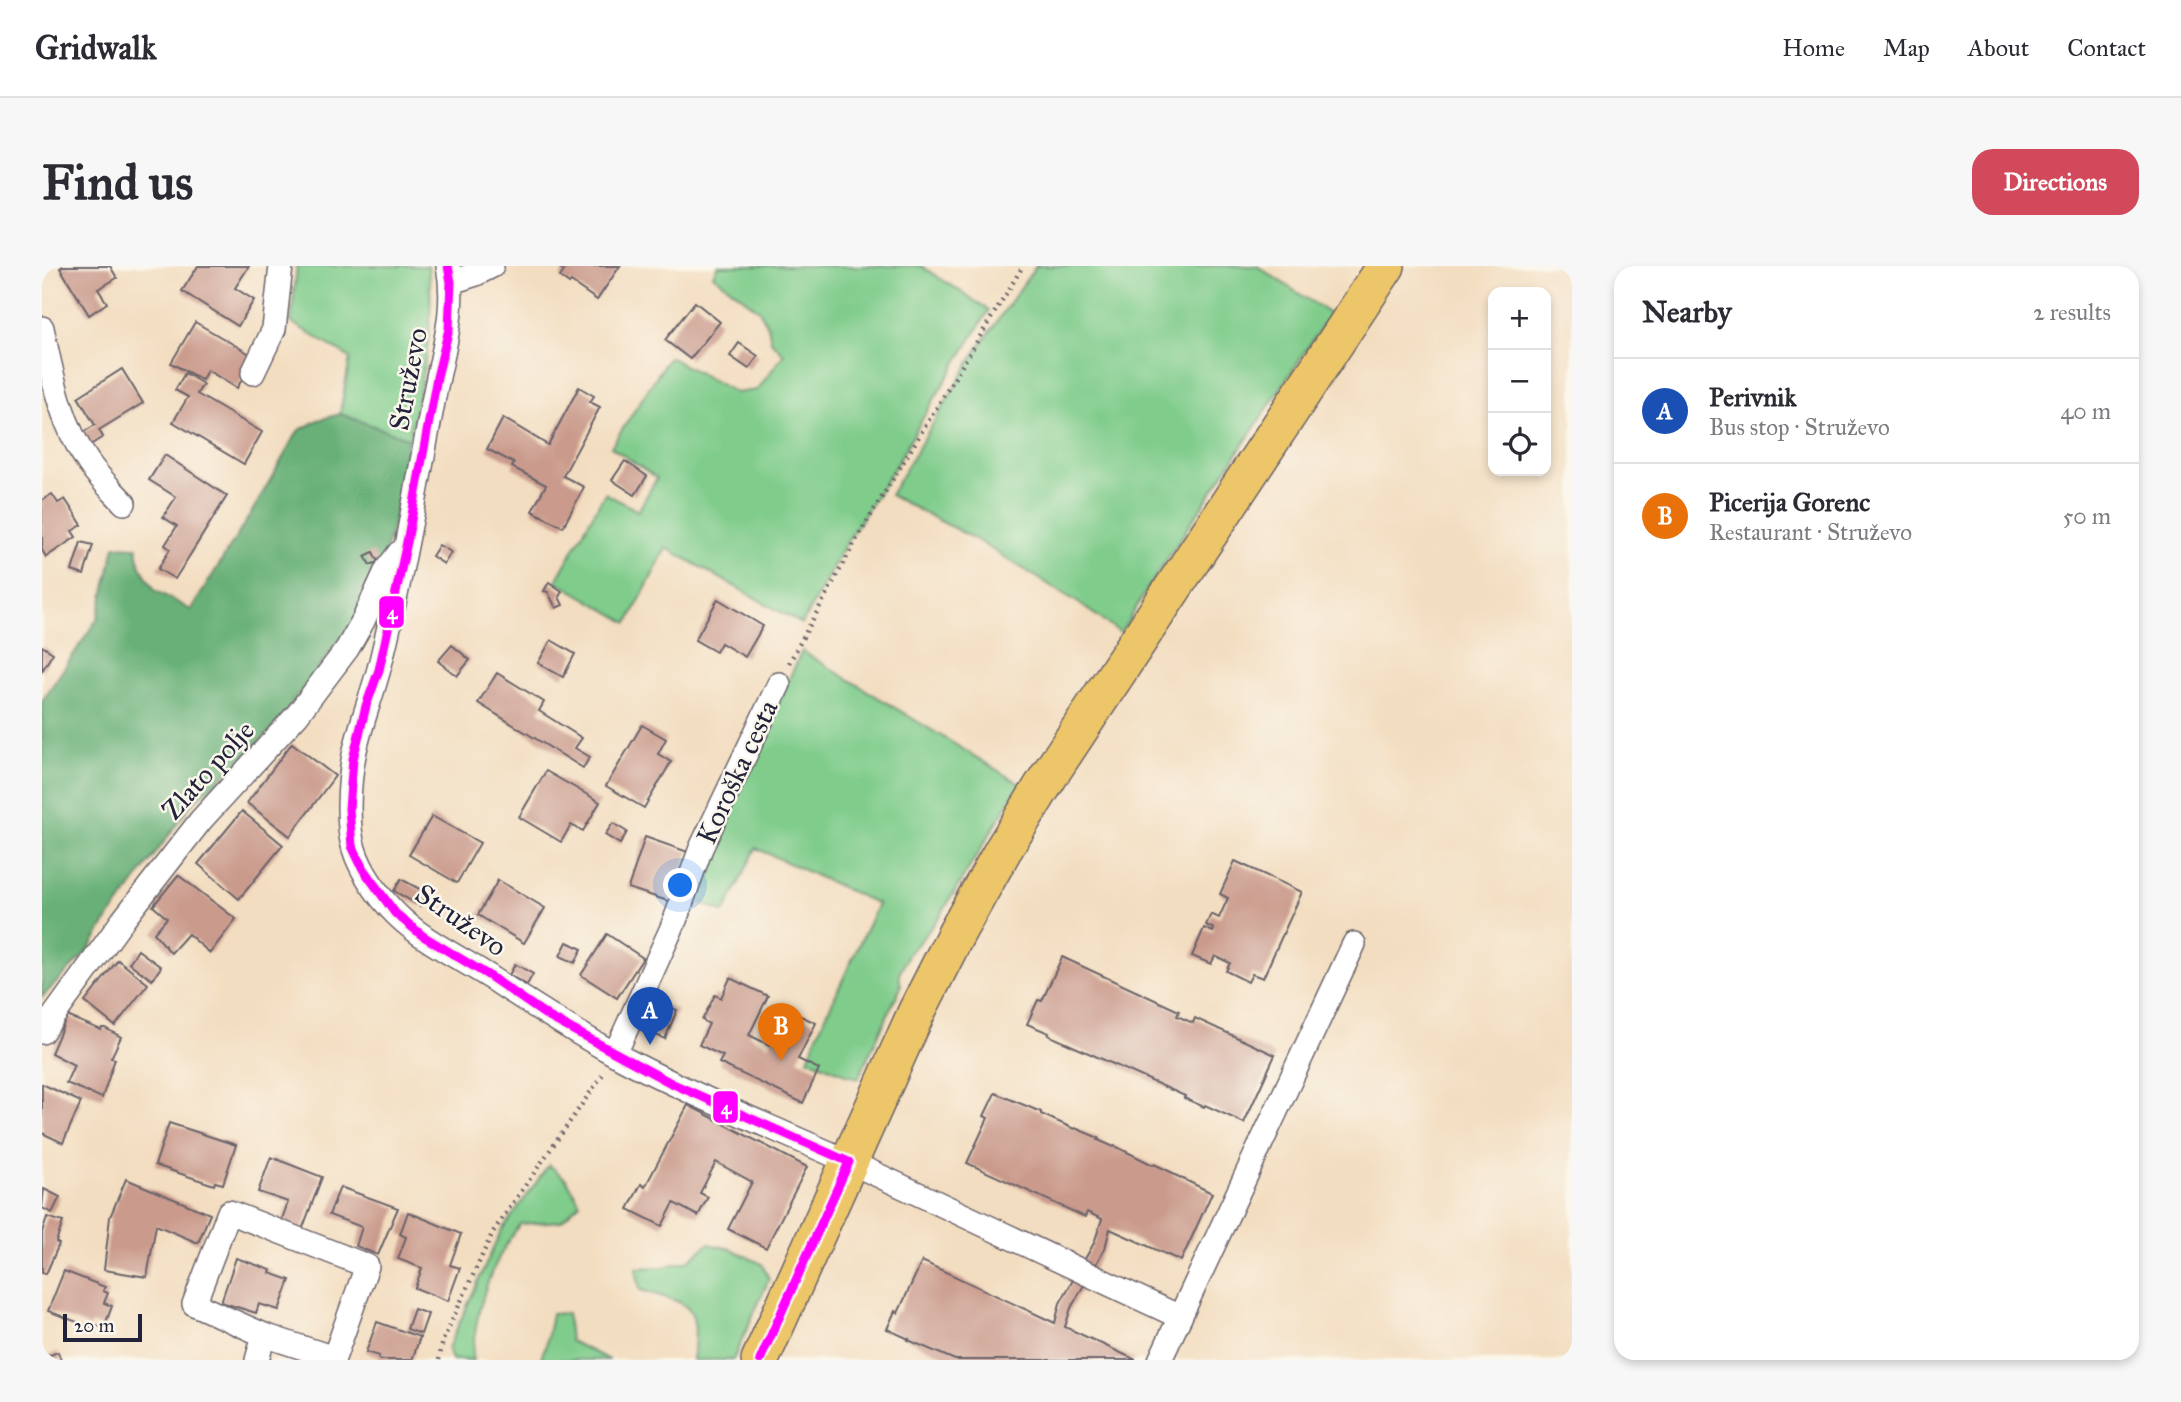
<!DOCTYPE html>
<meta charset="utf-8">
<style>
:root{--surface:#fff;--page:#f7f7f7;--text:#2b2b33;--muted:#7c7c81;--line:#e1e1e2;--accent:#d1495b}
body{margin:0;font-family:"IM FELL Great Primer",serif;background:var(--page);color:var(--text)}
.controls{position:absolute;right:21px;top:21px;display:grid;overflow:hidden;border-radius:14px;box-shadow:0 4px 10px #0003}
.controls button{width:63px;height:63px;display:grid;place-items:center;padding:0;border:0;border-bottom:2px solid var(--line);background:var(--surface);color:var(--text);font:35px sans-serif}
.scale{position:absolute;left:21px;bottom:18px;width:79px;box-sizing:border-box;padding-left:7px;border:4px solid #22223b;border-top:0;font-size:19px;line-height:24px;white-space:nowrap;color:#22223b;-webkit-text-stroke:5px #fbf7ec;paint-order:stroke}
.you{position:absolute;left:639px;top:620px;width:24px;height:24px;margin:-18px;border:5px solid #fff;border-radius:50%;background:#1a73e8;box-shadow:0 0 0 10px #1a73e833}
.badge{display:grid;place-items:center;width:46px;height:46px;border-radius:50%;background:var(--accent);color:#fff;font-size:23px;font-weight:700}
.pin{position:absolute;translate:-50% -58px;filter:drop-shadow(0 2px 4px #0008)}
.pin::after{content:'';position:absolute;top:37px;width:24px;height:21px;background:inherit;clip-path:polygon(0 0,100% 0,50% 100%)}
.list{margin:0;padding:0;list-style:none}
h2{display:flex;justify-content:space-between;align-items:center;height:91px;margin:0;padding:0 28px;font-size:30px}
h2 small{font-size:23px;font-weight:400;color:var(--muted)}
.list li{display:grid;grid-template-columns:46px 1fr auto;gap:21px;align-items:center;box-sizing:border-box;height:105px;padding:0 28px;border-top:2px solid var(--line)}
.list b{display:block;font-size:26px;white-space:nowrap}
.list p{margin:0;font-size:23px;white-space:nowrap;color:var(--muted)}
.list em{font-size:23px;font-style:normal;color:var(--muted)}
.icon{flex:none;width:38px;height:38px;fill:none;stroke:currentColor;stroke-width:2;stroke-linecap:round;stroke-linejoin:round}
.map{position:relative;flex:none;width:1530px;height:1094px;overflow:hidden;border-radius:21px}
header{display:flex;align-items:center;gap:42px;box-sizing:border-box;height:98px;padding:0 35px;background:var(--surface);border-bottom:2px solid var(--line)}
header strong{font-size:33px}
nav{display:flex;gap:38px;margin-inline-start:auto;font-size:24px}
.intro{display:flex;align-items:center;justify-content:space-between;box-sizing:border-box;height:168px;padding:0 42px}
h1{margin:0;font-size:49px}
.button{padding:18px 32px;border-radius:21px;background:var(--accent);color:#fff;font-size:24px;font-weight:700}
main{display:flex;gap:42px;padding:0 42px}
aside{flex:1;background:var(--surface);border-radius:21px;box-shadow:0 4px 10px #0003}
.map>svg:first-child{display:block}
.green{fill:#7fcc8b;stroke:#507763;stroke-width:2}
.forest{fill:#67b077;stroke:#446959;stroke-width:2}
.building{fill:#ca9b8d}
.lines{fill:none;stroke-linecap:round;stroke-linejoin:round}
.minor-casing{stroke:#6b636a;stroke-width:26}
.primary-casing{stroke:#6b636a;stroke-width:40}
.path{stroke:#6b636a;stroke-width:4.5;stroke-dasharray:2 5;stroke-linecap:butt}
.minor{stroke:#fff;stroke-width:23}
.primary{stroke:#ecc669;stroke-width:37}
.bus-1-casing{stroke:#fbf7ec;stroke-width:14}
.bus-1{stroke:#f0f;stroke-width:9}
.labels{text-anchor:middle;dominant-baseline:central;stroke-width:5;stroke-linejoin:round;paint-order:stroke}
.street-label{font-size:28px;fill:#22223b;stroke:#fbf7ec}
.line-badge{stroke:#fbf7ec;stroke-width:2.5}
.badge-label{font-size:19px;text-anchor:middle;font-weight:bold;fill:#fff}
</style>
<header>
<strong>Gridwalk</strong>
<nav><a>Home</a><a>Map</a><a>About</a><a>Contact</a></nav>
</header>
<div class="intro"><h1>Find us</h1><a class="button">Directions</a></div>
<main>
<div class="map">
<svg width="1530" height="1094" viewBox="0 0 1530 1094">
<rect width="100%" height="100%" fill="#fbf7ec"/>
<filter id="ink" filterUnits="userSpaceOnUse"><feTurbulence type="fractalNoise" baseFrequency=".0143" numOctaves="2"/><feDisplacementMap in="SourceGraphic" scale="14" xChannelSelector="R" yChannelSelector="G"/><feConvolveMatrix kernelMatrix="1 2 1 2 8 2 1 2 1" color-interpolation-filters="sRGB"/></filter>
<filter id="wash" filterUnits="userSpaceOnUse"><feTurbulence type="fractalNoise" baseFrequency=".00686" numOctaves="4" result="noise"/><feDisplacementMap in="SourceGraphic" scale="28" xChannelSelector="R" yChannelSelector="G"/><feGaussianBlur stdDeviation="1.57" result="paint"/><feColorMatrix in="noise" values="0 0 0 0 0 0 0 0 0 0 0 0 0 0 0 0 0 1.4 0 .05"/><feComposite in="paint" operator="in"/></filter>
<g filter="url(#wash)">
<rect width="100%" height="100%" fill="#f3ddc0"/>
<g class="green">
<path d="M255 0H386C395 59 379 115 367 173L298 148 308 92 249 56Z"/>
<path d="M676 0H879L947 44 886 143 854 199 803 279 760 358 624 282 586 357 514 315 563 227 596 245 615 212 569 181 627 91 694 127 715 124 742 88 729 75 726 60 717 44 671 9Z"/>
<path d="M994 0H1215L1288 48 1107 320 1079 367 1035 336 933 273 848 229 935 84Z"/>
<path d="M760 385 978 518 898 650 879 674 867 687 857 708 859 720 816 813 766 793 775 769 836 638 714 582 682 647 652 633 676 567Z"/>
<path d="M507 899 524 913 538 937 519 955 478 958C447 1000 434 1041 430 1093L431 1094H410L406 1082 459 965Z"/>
<path d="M666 978 689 983 720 998 727 1013 691 1094H651C657 1036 650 1039 598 1024L594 1002 620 1001 646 995Z"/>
<path d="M525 1047 528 1075 568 1094H498L504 1079 510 1048Z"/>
</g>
<path class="forest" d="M298 148 367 173 351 260 341 293 312 355 232 461 190 503 151 536 64 656 46 685 0 731V435L56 352 73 280 95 281 98 300 113 324 149 344 214 239 256 165 276 154Z"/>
<g id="blocks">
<g class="building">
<path d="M21 0H68L75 12 56 23 65 37 47 49 18 2Z"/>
<path d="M156 0H207L193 22 212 34 196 60 140 25Z"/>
<path d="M515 0H578L555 34 529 16 527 18 518 11 522 5Z"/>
<path d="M653 36 678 56 648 93 623 74Z"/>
<path d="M153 56 213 91 195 122 165 104 160 114 129 97Z"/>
<path d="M697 77 716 90 707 103 688 90Z"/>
<path d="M80 103 101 137 57 164 61 171 45 181 37 169 53 159 36 131Z"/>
<path d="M143 107 161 118 155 128 220 166 202 198 131 156 146 131 133 124Z"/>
<path d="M537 121 552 130 548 136 558 141 521 210 542 221 521 261 490 245 504 219 470 201 472 197 445 183 461 152 506 179Z"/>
<path d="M123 189 185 230 133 313 116 303 128 283 123 279 135 260 121 251 134 231 107 214Z"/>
<path d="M583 195 605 210 593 229 570 214Z"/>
<path d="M10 228 16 237 23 233 40 259 30 265 34 271 4 291 0 284V234Z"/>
<path d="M39 276 51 279 42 309 30 305Z"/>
<path d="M397 279 409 286 402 298 390 290Z"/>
<path d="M331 286 336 296 328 299 323 290Z"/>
<path d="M507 316 520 325 517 331 521 339 514 342 506 326 502 325Z"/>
<path d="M676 333 721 360 703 391 679 377 674 386 653 374Z"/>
<path d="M509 374 533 388 521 411 496 397Z"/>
<path d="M410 379 428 394 415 410 396 395Z"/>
<path d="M0 380 11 387 0 405Z"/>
<path d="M455 407 502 436 497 445 540 472 533 482 548 491 541 502 436 437Z"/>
<path d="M600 459 624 473 616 488 629 496 602 542 564 520Z"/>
<path d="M250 477 293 510 248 570 205 537Z"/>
<path d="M504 505 558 536 541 565 529 559 519 576 477 551Z"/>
<path d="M200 545 241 579 197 633 156 598Z"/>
<path d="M390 550 438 577 415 617 367 589Z"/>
<path d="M571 557 585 566 578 578 563 569Z"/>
<path d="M603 571 646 586 629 636 586 622Z"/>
<path d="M1193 595 1260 626 1221 712 1210 708 1206 716 1184 705 1188 697 1173 690 1169 698 1150 690 1162 662 1171 666 1172 663 1164 659 1169 648 1177 652 1186 632 1178 628Z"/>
<path d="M136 609 194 653 168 687 146 668 129 687 112 667 125 652 111 640Z"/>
<path d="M359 613 385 627 378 640 352 625Z"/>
<path d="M456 614 503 642 482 677 436 649Z"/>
<path d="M565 668 601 692 575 732 539 709Z"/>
<path d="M525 676 540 683 533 697 518 690Z"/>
<path d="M96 684 119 701 110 714 87 697Z"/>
<path d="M1020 691 1137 745 1135 750 1151 757 1153 752 1233 789 1202 857 1163 839 1162 841 1142 832 1143 830 1006 769 1007 767 985 758 996 734 1000 735Z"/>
<path d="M76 694 106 718 73 760 43 736Z"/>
<path d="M473 698 491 708 485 719 467 709Z"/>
<path d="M688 712 726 730 707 769 727 779 744 743 774 757 756 793 777 803 761 837 677 797 681 790 657 779 667 758 660 754 673 729 679 732Z"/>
<path d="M612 734 635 744 623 773 600 763Z"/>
<path d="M25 750 59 764 60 762H63L79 771 69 792 73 793 60 832 24 817 32 799 9 787Z"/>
<path d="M0 818 39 836 21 877 0 867Z"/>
<path d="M953 827 999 846V848L1032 863 1033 862 1057 872 1056 874 1072 881 1073 880 1111 899 1112 898 1131 907V908L1170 927 1139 995 1068 963 1063 982 1029 1042 1023 1061 1094 1094H913L866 1074 867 1073 845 1063 853 1045 856 1047 880 995 1013 1057 1018 1037 1052 977 1060 953 1045 946 1043 951 925 897 946 852 942 850Z"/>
<path d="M646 839 765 901 724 982 686 963 710 916 674 896 658 927 666 931 656 950 632 937 620 960 586 943 599 918 603 921Z"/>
<path d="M127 857 194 879 181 918 173 916 172 919 113 899Z"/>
<path d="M229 891 280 911 260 964 239 956 246 936 216 926Z"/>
<path d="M84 913 168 948 156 977 114 959 105 1011 62 1004 68 951Z"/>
<path d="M298 921 356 942 336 989 314 980 320 961 287 949Z"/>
<path d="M2 923 18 931 10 947 0 942Z"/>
<path d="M366 946 419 968 408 999 418 1002 406 1035 373 1022 380 1002 356 993 364 971 358 968Z"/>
<path d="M5 951 21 956 14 976 17 978 4 1008 0 1007V966Z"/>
<path d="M194 992 229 1004 228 1007 248 1014 237 1044 217 1038 214 1047 179 1036Z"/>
<path d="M22 1005 63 1021 61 1025 66 1027 62 1037 70 1040 62 1062 49 1057 48 1061 6 1045Z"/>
<path d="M372 1043 386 1048 379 1068 365 1063Z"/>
<path d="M335 1056 378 1071 370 1094H338L336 1093 337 1090 324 1086Z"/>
<path d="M16 1086 19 1094H0V1092Z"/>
</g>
</g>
</g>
<g filter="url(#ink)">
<use href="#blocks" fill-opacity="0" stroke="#6b636a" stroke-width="2"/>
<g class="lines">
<defs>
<g id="minor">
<path d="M406 0C415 45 400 87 392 131 375 221 360 310 338 399 330 430 318 459 312 489 307 515 304 558 312 583 319 606 337 631 354 648 381 675 419 692 451 713 491 739 529 764 571 787 647 828 727 860 805 895 917 946 1027 1000 1138 1051L1118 1094"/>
<path d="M409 16 434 8 450 0"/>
<path d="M0 62C10 108 18 156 46 196 56 211 70 224 82 237"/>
<path d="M211 107 232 63 239 0"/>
<path d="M0 766 81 654 159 554 255 449 305 383 321 355 345 303 357 287"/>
<path d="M573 788 632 657 659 582 737 418"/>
<path d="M1138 1051 1312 678"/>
<path d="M215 1094 222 1069 152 1038 187 946 325 1000 292 1092 222 1069"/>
</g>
<path id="primary" d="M718 1094 875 745 915 666 961 584 1010 505 1344 0"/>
</defs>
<use href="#minor" class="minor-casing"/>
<use href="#primary" class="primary-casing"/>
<g class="path">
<path d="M747 397 818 267 981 0"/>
<path d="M397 1094 401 1074 451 966 561 808"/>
</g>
<use href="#minor" class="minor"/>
<use href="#primary" class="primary"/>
<defs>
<path id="bus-1" d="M406 0 409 16 407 63 395 111 365 276 337 404 324 440 311 493 307 543 310 580 321 603 353 647 381 670 449 711 507 751 629 817 807 896 718 1094"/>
</defs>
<use href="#bus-1" class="bus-1-casing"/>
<use href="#bus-1" class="bus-1"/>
</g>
</g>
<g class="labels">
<g class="street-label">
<text transform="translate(366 113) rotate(-79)">Struževo</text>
<text transform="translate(166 504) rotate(-48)">Zlato polje</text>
<text transform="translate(695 506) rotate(-65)">Koroška cesta</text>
<text transform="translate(419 654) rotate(35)">Struževo</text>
</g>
</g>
<g class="line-badge">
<rect x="336" y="329" width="27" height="34" rx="7" fill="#f0f"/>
<rect x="670" y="824" width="27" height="34" rx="7" fill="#f0f"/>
</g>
<g class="badge-label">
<text x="350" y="353">4</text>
<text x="684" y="848">4</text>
</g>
</svg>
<div class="controls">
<button>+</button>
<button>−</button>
<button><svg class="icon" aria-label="locate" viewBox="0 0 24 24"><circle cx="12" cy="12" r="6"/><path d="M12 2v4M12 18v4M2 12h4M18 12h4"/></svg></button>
</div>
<div class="scale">20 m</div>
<div class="you"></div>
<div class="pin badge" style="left:608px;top:779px;background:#1a4fb4">A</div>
<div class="pin badge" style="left:739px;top:795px;background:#e8710a">B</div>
</div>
<aside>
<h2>Nearby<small>2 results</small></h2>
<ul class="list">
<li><span class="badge" style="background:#1a4fb4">A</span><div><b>Perivnik</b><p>Bus stop · Struževo</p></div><em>40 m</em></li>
<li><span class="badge" style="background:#e8710a">B</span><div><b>Picerija Gorenc</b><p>Restaurant · Struževo</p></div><em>50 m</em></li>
</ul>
</aside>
</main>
